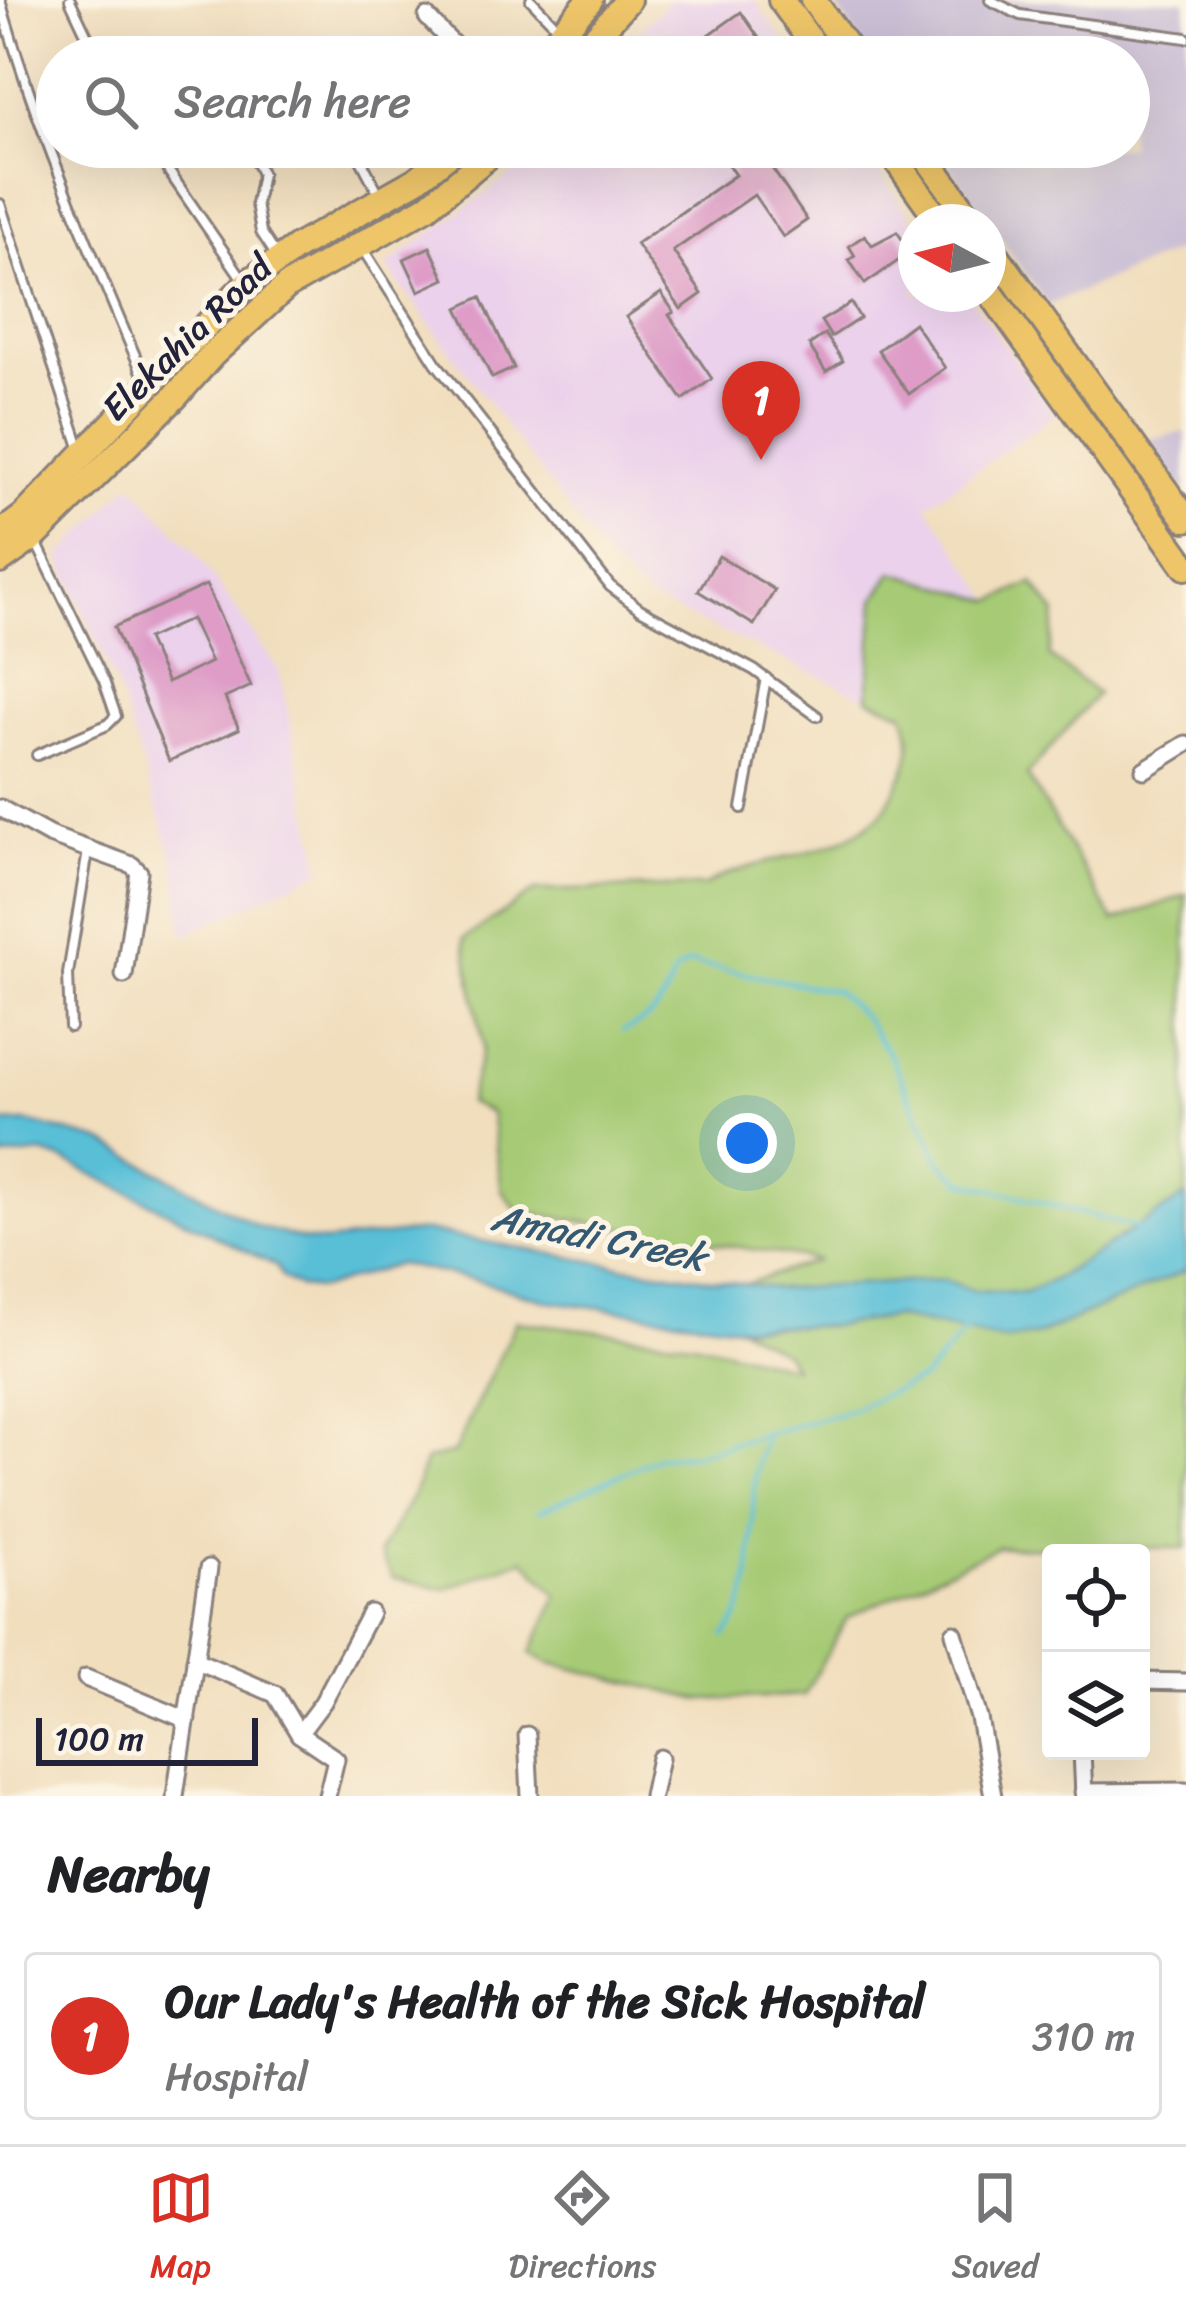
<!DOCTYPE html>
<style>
:root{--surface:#fff;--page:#f6f6f6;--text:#202124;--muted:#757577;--line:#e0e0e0;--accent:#d93025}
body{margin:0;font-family:Sriracha,sans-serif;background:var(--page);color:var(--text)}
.controls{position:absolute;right:36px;bottom:36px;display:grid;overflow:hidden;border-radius:12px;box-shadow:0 12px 48px #0002}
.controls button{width:108px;height:108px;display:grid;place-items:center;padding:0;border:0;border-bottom:3px solid var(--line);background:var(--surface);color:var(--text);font:60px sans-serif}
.compass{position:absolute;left:898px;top:204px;width:108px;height:108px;border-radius:50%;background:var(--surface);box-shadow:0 12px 48px #0002;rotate:277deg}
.scale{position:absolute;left:36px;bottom:30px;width:222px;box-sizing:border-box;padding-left:12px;border:6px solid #22223b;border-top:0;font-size:33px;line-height:42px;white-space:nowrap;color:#22223b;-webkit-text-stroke:9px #fcf5e5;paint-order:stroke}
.you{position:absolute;left:747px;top:1143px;width:42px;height:42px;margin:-30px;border:9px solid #fff;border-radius:50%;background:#1a73e8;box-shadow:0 0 0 18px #1a73e833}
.badge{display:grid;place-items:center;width:78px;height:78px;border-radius:50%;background:var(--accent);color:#fff;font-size:39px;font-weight:700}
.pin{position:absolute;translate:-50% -99px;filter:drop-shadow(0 3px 6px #0008)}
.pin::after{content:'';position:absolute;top:63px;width:42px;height:36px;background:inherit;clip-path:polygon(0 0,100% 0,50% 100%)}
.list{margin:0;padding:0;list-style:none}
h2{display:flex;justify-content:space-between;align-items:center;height:156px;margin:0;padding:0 48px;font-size:51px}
h2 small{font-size:39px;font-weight:400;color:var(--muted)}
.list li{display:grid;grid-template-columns:78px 1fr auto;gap:36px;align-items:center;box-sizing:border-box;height:168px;margin:0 24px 24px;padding:0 24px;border:3px solid var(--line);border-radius:12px}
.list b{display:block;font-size:45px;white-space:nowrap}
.list p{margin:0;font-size:39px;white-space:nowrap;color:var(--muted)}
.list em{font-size:39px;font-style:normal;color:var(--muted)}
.icon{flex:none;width:66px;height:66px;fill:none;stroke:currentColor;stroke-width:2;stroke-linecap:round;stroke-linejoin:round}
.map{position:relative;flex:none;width:1186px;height:1796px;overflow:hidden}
.search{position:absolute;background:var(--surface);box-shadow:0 12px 48px #0002;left:36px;right:36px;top:36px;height:132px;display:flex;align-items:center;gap:30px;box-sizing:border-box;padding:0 42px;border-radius:66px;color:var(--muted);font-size:45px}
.sheet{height:348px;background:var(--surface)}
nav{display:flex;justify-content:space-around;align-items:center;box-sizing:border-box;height:168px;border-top:3px solid var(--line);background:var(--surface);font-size:33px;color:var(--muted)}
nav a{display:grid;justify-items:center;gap:6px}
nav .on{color:var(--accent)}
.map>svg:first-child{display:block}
.built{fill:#ebd1eb}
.industrial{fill:#cbbfd5}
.green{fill:#a6ca74;stroke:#647658;stroke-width:3}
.water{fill:#59bfd7;stroke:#3e7089;stroke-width:3}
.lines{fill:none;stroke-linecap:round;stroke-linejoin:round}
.stream{stroke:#59bfd7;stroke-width:4.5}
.building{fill:#de9cc7;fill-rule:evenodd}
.service-casing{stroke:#8a807c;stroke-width:14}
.minor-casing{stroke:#8a807c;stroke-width:21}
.primary-casing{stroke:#8a807c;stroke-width:30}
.service{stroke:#fff;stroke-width:8}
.minor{stroke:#fff;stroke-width:15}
.primary{stroke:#eec569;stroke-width:24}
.labels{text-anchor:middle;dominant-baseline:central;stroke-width:10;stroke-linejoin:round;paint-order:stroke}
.street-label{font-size:36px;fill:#22223b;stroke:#fcf5e5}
.water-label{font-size:39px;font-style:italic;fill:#355972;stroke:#fcf5e5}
</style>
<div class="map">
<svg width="1186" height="1796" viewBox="0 0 1186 1796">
<rect width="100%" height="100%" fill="#fcf5e5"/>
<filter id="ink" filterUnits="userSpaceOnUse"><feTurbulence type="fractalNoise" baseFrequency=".00833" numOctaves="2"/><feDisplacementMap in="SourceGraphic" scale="24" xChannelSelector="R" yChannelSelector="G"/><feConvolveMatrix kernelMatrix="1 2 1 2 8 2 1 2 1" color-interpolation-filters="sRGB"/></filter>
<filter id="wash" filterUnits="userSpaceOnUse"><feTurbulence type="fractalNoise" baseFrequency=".004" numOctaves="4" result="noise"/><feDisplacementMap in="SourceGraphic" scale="48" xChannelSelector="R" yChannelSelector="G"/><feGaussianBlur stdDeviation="2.7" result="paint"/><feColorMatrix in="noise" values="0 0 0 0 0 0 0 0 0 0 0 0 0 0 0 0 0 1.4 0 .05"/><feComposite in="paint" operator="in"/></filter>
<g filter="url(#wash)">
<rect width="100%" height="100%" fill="#f1debd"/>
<g class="built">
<path d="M669 0H754L795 57H615Z"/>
<path d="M538 147H861L916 224V294H967L1055 415 927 505 993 601 875 599 868 698 649 599 605 558 386 266 523 166Z"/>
<path d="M131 483 196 553 279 671 322 870 184 935 175 863 118 689 60 557Z"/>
</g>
<g class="industrial">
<path d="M832 0H1186V247L1048 305 936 147H1129V57H872Z"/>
<path d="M1186 432V492L1147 440Z"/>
</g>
<g class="green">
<path d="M893 572 993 601 1033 583 1056 614 1049 656 1097 694 1027 775 1114 921 1186 895V1196L1055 1279 1025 1293 974 1291 944 1280 855 1287 780 1289 745 1284 818 1260 518 1211 502 1191 491 1113 468 1103 483 1047 464 939 535 891 704 886C758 854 828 861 878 817 887 810 892 795 898 785 912 758 914 741 904 713L868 698 875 599Z"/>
<path d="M1186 1270V1548L998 1547 847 1618 804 1695 701 1700 550 1663 531 1653 558 1595 524 1559 445 1589 393 1578 379 1553 413 1495 426 1460 454 1453 516 1321 698 1343 793 1367 785 1353 738 1326H830L895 1317 1005 1340 1038 1335Z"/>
</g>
<path class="water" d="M27 1122 102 1141 259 1227 304 1240 325 1242 425 1231 620 1266 780 1289 944 1280 974 1291 1025 1293 1055 1279 1186 1196V1270L1038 1335 1005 1340 895 1317 830 1326H738L549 1301 476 1280 398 1264 320 1289 299 1287 283 1278 276 1266 64 1160 42 1153 0 1158V1123Z"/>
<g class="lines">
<g class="stream">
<path d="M623 1031C657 1017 662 1006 675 972L690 963 836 991 863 1016 891 1057 940 1162 962 1181 1140 1229"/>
<path d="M539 1511 659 1457 694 1454 844 1412 924 1378 967 1329"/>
<path d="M725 1636C769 1589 739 1498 766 1435"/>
</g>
</g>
<g id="blocks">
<g class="building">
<path d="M741 12 772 57H705L696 44Z"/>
<path d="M741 147 754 161 763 155 807 220 783 237 754 195 673 251 702 294 681 309 636 244 735 175 724 159Z"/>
<path d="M897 232 911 252 865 284 849 260 855 256 849 246 865 235 872 245Z"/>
<path d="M430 247 445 279 419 291 404 259Z"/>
<path d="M661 293 674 312 669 315 712 379 683 400 626 317Z"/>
<path d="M481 297 514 368 492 378 458 308Z"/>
<path d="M851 303 860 318 831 337 821 321Z"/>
<path d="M914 323 945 368 909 394 878 350Z"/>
<path d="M825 334 843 361 826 372 809 345Z"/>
<path d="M719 556 775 590 754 625 698 591Z"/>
<path d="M206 585 251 686 225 698 239 729 169 761 114 627ZM191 619 211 662 167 683 147 639Z"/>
</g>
</g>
</g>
<g filter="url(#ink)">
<use href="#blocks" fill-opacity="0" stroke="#8a807c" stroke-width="3"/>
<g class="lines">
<defs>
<g id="service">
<path d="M0 0C37 130 92 255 145 379"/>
<path d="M70 0 97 57"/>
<path d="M531 0 561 31"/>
<path d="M990 0 1020 15 1186 38"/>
<path d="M152 147 242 278"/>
<path d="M249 147 262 174 256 204 261 232 278 258"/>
<path d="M354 147 379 194"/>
<path d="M0 204 80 447"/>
<path d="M362 248 436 363 610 586 640 609 754 670 817 716"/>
<path d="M37 755 107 725 116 716 104 681 37 544"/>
<path d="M742 808 766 678"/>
<path d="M70 1027 68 974 88 851"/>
</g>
<g id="minor">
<path d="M427 17 465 57"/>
<path d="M1144 770 1186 744"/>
<path d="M0 808 49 835 132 865 139 872 124 975"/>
<path d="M954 1633 979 1718 993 1796"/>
<path d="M195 1660 275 1694 299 1734 336 1759 327 1796"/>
<path d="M86 1678 187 1720"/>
<path d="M1141 1681 1186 1682"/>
<path d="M299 1734 323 1702 370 1613"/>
<path d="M527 1735 530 1796"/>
<path d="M1082 1751 1084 1796"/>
<path d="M1083 1792 1186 1791"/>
<path d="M175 1796 209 1568"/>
<path d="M652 1796 660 1758"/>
</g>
<g id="primary">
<path d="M781 0 822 57"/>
<path d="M813 0 854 57"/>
<path d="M540 57 590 0"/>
<path d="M578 57 628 0"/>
<path d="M887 147 940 222"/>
<path d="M919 147 973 222"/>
<path d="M988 243 1186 519"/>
<path d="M988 289 1186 567"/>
<path d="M0 534 24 516 246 284 297 247 416 180 458 147"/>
<path d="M0 561 34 537 175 397 212 355 287 286 427 207 499 147"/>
</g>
</defs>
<use href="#service" class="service-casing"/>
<use href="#minor" class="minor-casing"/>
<use href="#primary" class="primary-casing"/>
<use href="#service" class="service"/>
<use href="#minor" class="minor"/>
<use href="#primary" class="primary"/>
</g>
</g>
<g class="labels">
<g class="street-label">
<text transform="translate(187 338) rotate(-44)">Elekahia Road</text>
</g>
<g class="water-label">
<text transform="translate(599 1237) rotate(11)">Amadi Creek</text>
</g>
</g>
</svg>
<div class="controls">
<button><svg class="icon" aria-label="locate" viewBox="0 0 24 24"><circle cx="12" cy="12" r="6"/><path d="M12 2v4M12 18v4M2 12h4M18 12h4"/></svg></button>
<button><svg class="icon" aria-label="layers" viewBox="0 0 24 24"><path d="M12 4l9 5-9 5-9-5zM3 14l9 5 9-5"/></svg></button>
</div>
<svg class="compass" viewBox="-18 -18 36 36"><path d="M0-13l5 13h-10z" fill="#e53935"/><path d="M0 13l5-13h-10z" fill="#757577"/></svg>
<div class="scale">100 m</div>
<div class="you"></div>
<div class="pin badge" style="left:761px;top:460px">1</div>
<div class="search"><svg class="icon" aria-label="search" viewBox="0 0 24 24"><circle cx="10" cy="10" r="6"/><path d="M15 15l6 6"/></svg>Search here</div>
</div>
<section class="sheet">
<h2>Nearby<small></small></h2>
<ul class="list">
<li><span class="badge">1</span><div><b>Our Lady's Health of the Sick Hospital</b><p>Hospital</p></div><em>310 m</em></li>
</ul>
</section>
<nav>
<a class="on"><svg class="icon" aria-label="map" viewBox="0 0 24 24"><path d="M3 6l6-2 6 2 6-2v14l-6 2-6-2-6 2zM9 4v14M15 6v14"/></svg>Map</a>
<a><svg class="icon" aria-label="directions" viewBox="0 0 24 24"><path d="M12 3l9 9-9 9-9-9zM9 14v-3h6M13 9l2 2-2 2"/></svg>Directions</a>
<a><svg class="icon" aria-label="saved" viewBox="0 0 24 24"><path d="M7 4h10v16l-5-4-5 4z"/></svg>Saved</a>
</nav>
